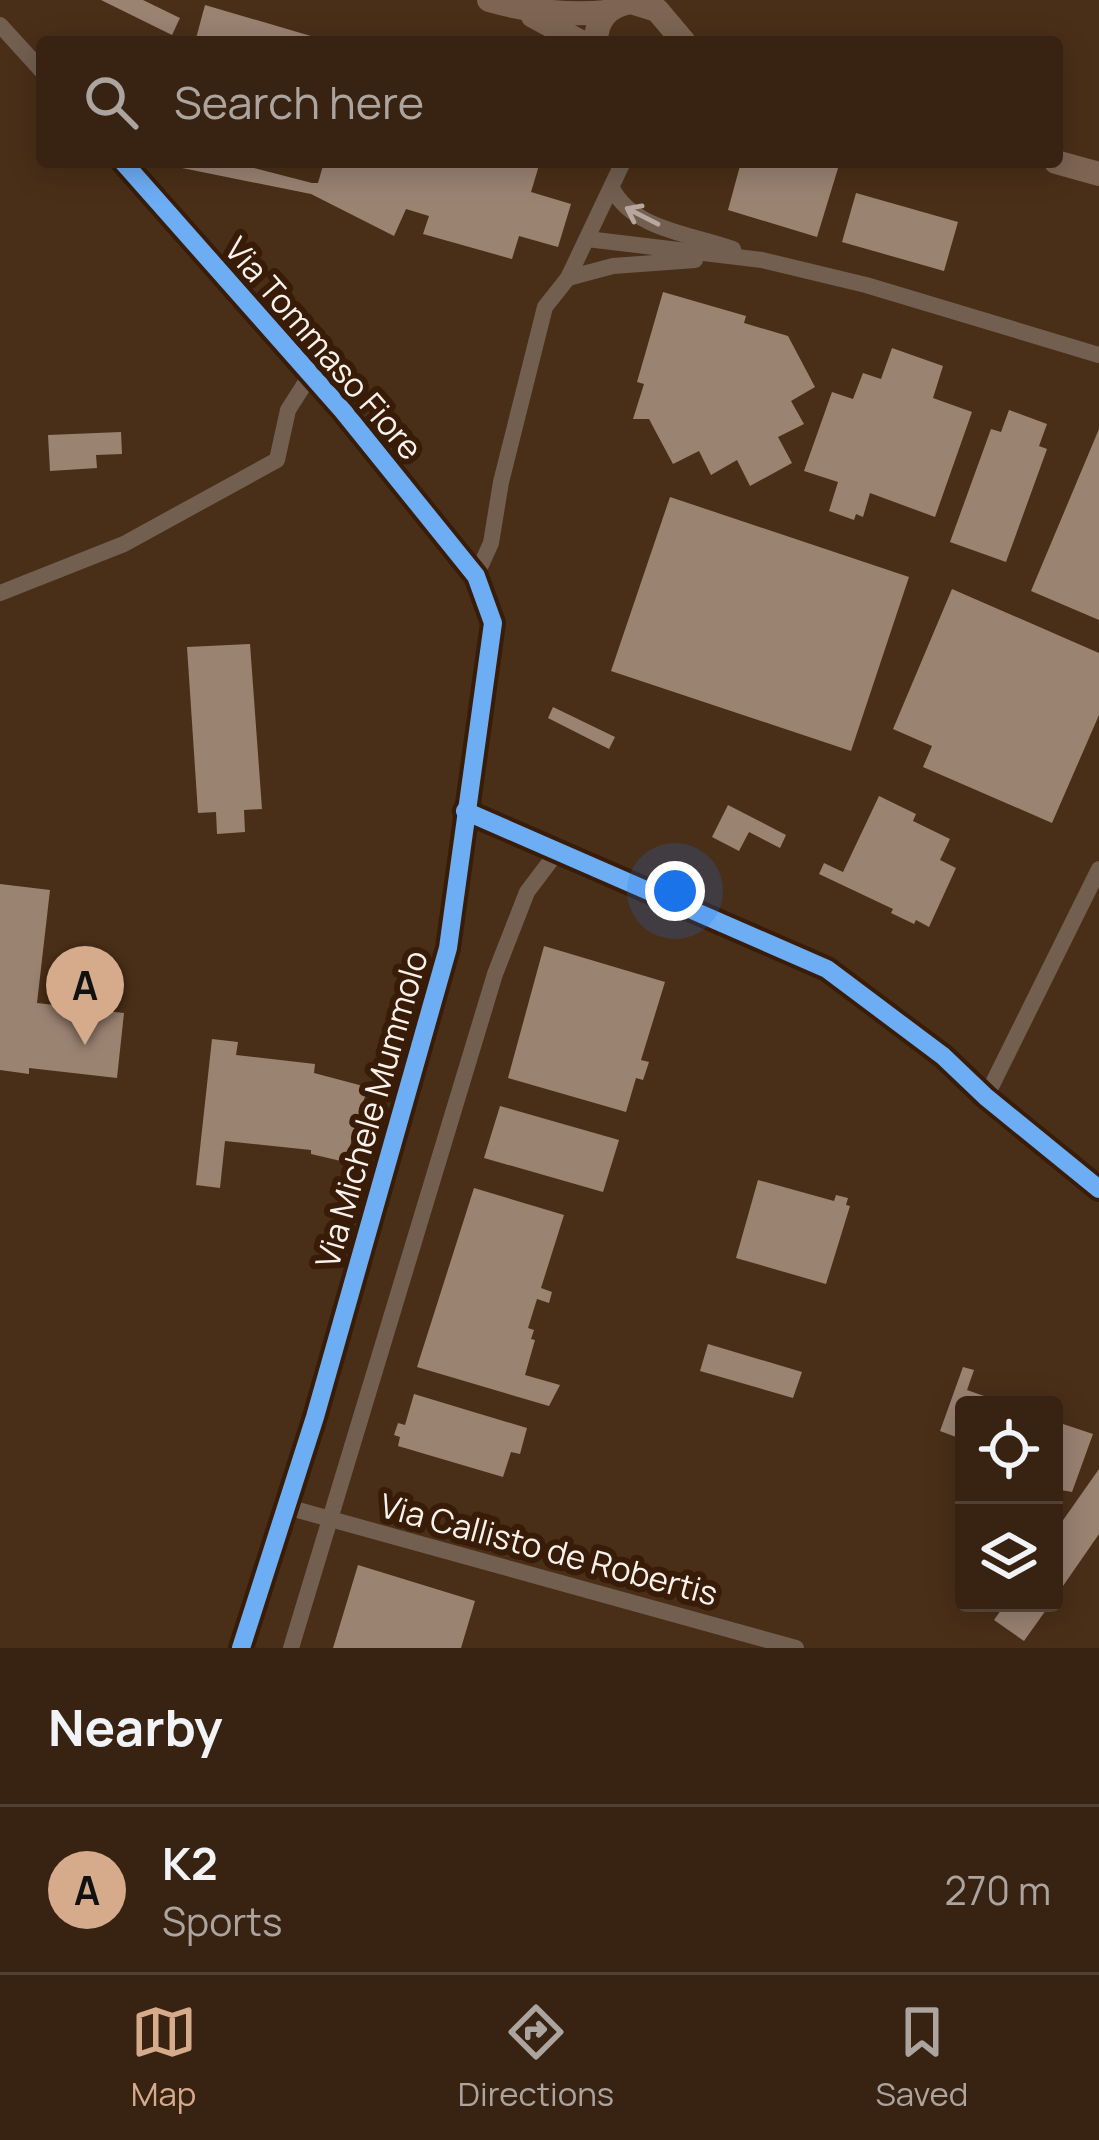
<!DOCTYPE html>
<style>
:root{--surface:#382312;--page:#3f2b1b;--text:#f1f3f6;--muted:#aba49f;--line:#524032;--accent:#d6ab8b}
body{margin:0;font-family:Manrope,sans-serif;background:var(--page);color:var(--text)}
.controls{position:absolute;right:36px;bottom:36px;display:grid;overflow:hidden;border-radius:12px;box-shadow:0 6px 30px #0003}
.controls button{width:108px;height:108px;display:grid;place-items:center;padding:0;border:0;border-bottom:3px solid var(--line);background:var(--surface);color:var(--text);font:60px sans-serif}
.you{position:absolute;left:675px;top:891px;width:42px;height:42px;margin:-30px;border:9px solid #fff;border-radius:50%;background:#1a73e8;box-shadow:0 0 0 18px #1a73e833}
.badge{display:grid;place-items:center;width:78px;height:78px;border-radius:50%;background:var(--accent);color:#111;font-size:39px;font-weight:700}
.pin{position:absolute;translate:-50% -99px;filter:drop-shadow(0 3px 6px #0008)}
.pin::after{content:'';position:absolute;top:63px;width:42px;height:36px;background:inherit;clip-path:polygon(0 0,100% 0,50% 100%)}
.list{margin:0;padding:0;list-style:none}
h2{display:flex;justify-content:space-between;align-items:center;height:156px;margin:0;padding:0 48px;font-size:51px}
h2 small{font-size:39px;font-weight:400;color:var(--muted)}
.list li{display:grid;grid-template-columns:78px 1fr auto;gap:36px;align-items:center;box-sizing:border-box;height:168px;padding:0 48px;border-top:3px solid var(--line)}
.list b{display:block;font-size:45px;white-space:nowrap}
.list p{margin:0;font-size:39px;white-space:nowrap;color:var(--muted)}
.list em{font-size:39px;font-style:normal;color:var(--muted)}
.icon{flex:none;width:66px;height:66px;fill:none;stroke:currentColor;stroke-width:2;stroke-linecap:round;stroke-linejoin:round}
.map{position:relative;flex:none;width:1099px;height:1648px;overflow:hidden}
.search{position:absolute;background:var(--surface);box-shadow:0 6px 30px #0003;left:36px;right:36px;top:36px;height:132px;display:flex;align-items:center;gap:30px;box-sizing:border-box;padding:0 42px;border-radius:12px;color:var(--muted);font-size:45px}
.sheet{height:324px;background:var(--surface)}
nav{display:flex;justify-content:space-around;align-items:center;box-sizing:border-box;height:168px;border-top:3px solid var(--line);background:var(--surface);font-size:33px;color:var(--muted)}
nav a{display:grid;justify-items:center;gap:6px}
nav .on{color:var(--accent)}
.map>svg:first-child{display:block}
.building{fill:#9b8372}
.lines{fill:none;stroke-linecap:round;stroke-linejoin:round}
.street{stroke:#735f50;stroke-width:16}
.secondary{stroke:#7e6553;stroke-width:24}
.cycleway-casing{stroke:#381c07;stroke-width:26}
.cycleway{stroke:#6dadf4;stroke-width:18}
.oneway{stroke:#b6a89e}
.labels{text-anchor:middle;dominant-baseline:central;stroke-width:12;stroke-linejoin:round;paint-order:stroke}
.street-label{font-size:33px;fill:#faf2ed;stroke:#381c07}
</style>
<div class="map">
<svg width="1099" height="1648" viewBox="0 0 1099 1648">
<rect width="100%" height="100%" fill="#4a2f18"/>
<g class="building">
<path d="M101 0H143L180 18 172 35Z"/>
<path d="M205 5 321 39V42H195Z"/>
<path d="M183 162H231L312 183H318L324 162H540L531 192 571 204 558 247 519 236 512 259 423 234 429 216 406 209 394 236 311 194 182 168Z"/>
<path d="M741 162 839 165 817 237 728 210Z"/>
<path d="M856 193 958 222 944 271 842 242Z"/>
<path d="M663 292 746 316 744 323 788 336 815 387 791 401 804 424 778 437 792 463 750 486 737 460 711 475 699 451 673 464 649 419H633L644 384 637 382Z"/>
<path d="M892 348 943 366 933 398 972 412 935 517 870 493 863 517 856 514 854 520 829 511 838 482 804 471 832 392 853 399 863 373 881 379Z"/>
<path d="M1009 410 1047 424 1039 446 1047 449 1006 562 950 542 991 429 1001 432Z"/>
<path d="M1099 429V620L1031 591Z"/>
<path d="M121 432 122 454 96 455 97 468 50 471 48 435Z"/>
<path d="M670 497 909 577 851 751 611 671Z"/>
<path d="M952 589 1099 653V715L1052 823 923 767 932 746 893 729Z"/>
<path d="M250 644 262 809 244 810 245 832 217 834 216 812 198 813 187 647Z"/>
<path d="M553 707 615 737 609 749 548 718Z"/>
<path d="M879 796 916 814 913 821 950 839 940 860 956 868 929 927 916 920 914 924 891 913 893 909 819 874 824 863 843 872Z"/>
<path d="M728 805 786 835 780 848 749 832 739 851 712 837Z"/>
<path d="M0 884 50 890 37 1003 124 1013 117 1078 29 1068V1074L0 1070Z"/>
<path d="M544 946 665 982 641 1060 649 1062 643 1080 636 1078 626 1112 508 1078Z"/>
<path d="M212 1039 238 1042 236 1055 315 1064 314 1073 363 1086 366 1093 345 1162 311 1154V1150L225 1141 220 1188 196 1185Z"/>
<path d="M500 1106 619 1140 603 1192 484 1158Z"/>
<path d="M758 1180 834 1201 836 1195 848 1198 846 1205 850 1206 826 1284 736 1258Z"/>
<path d="M474 1188 564 1215 541 1288 552 1292 549 1303 537 1299 528 1328 534 1330 531 1339 535 1340 525 1375 560 1385 549 1406 417 1367Z"/>
<path d="M708 1344 802 1372 793 1398 700 1371Z"/>
<path d="M963 1367 974 1370 967 1390 1004 1403 964 1405V1440L940 1431Z"/>
<path d="M414 1394 527 1428 520 1454 511 1452 503 1477 398 1446 400 1437 394 1435 398 1423 405 1425Z"/>
<path d="M1054 1421 1093 1434 1072 1492 1061 1490 1063 1474 1054 1471Z"/>
<path d="M1099 1469V1534L1054 1599V1533Z"/>
<path d="M358 1565 475 1601 461 1648H333Z"/>
<path d="M1006 1603H1051L1024 1641 994 1620Z"/>
</g>
<g class="lines">
<g class="street">
<path d="M0 25 42 71"/>
<path d="M123 162 343 411 476 576 493 623 448 948 315 1417 241 1648"/>
<path d="M612 188C633 230 692 234 733 249"/>
<path d="M587 239 762 260 866 285 1099 355"/>
<path d="M568 278 613 266 695 260"/>
<path d="M476 576 491 543 501 482 545 307 568 278 623 162"/>
<path d="M0 593 124 544 277 460 288 410 311 374"/>
<path d="M465 811 827 969 943 1056 986 1097 1099 1189"/>
<path d="M986 1097 1099 869"/>
<path d="M287 1507 796 1648"/>
<path d="M291 1648 495 974 527 892 558 851"/>
</g>
<g class="secondary">
<path d="M489 0C528 11 566 16 607 12"/>
<path d="M533 16 581 42"/>
<path d="M596 42C596 19 609 5 631 2L657 10 684 42"/>
<path d="M1056 162 1099 174"/>
</g>
<defs>
<g id="cycleway">
<path d="M123 162 343 411 476 576 493 623 448 948 315 1417 241 1648"/>
<path d="M465 811 827 969 943 1056 986 1097 1099 1189"/>
</g>
</defs>
<use href="#cycleway" class="cycleway-casing"/>
<use href="#cycleway" class="cycleway"/>
</g>
<defs><path id="oneway-shaft" d="M-6 0H5M1.5-3L5.5 0L1.5 3" fill="none" stroke-width="1.6" stroke-linecap="round" stroke-linejoin="round" transform="scale(3)"/></defs>
<use class="oneway" href="#oneway-shaft" transform="translate(642 216) rotate(-153)"/>
<g class="labels">
<g class="street-label">
<text transform="translate(324 348) rotate(49)">Via Tommaso Fiore</text>
<text transform="translate(371 1109) rotate(-74)">Via Michele Mummolo</text>
<text transform="translate(549 1549) rotate(15)">Via Callisto de Robertis</text>
</g>
</g>
</svg>
<div class="controls">
<button><svg class="icon" aria-label="locate" viewBox="0 0 24 24"><circle cx="12" cy="12" r="6"/><path d="M12 2v4M12 18v4M2 12h4M18 12h4"/></svg></button>
<button><svg class="icon" aria-label="layers" viewBox="0 0 24 24"><path d="M12 4l9 5-9 5-9-5zM3 14l9 5 9-5"/></svg></button>
</div>
<div class="you"></div>
<div class="pin badge" style="left:85px;top:1045px">A</div>
<div class="search"><svg class="icon" aria-label="search" viewBox="0 0 24 24"><circle cx="10" cy="10" r="6"/><path d="M15 15l6 6"/></svg>Search here</div>
</div>
<section class="sheet">
<h2>Nearby<small></small></h2>
<ul class="list">
<li><span class="badge">A</span><div><b>K2</b><p>Sports</p></div><em>270 m</em></li>
</ul>
</section>
<nav>
<a class="on"><svg class="icon" aria-label="map" viewBox="0 0 24 24"><path d="M3 6l6-2 6 2 6-2v14l-6 2-6-2-6 2zM9 4v14M15 6v14"/></svg>Map</a>
<a><svg class="icon" aria-label="directions" viewBox="0 0 24 24"><path d="M12 3l9 9-9 9-9-9zM9 14v-3h6M13 9l2 2-2 2"/></svg>Directions</a>
<a><svg class="icon" aria-label="saved" viewBox="0 0 24 24"><path d="M7 4h10v16l-5-4-5 4z"/></svg>Saved</a>
</nav>
